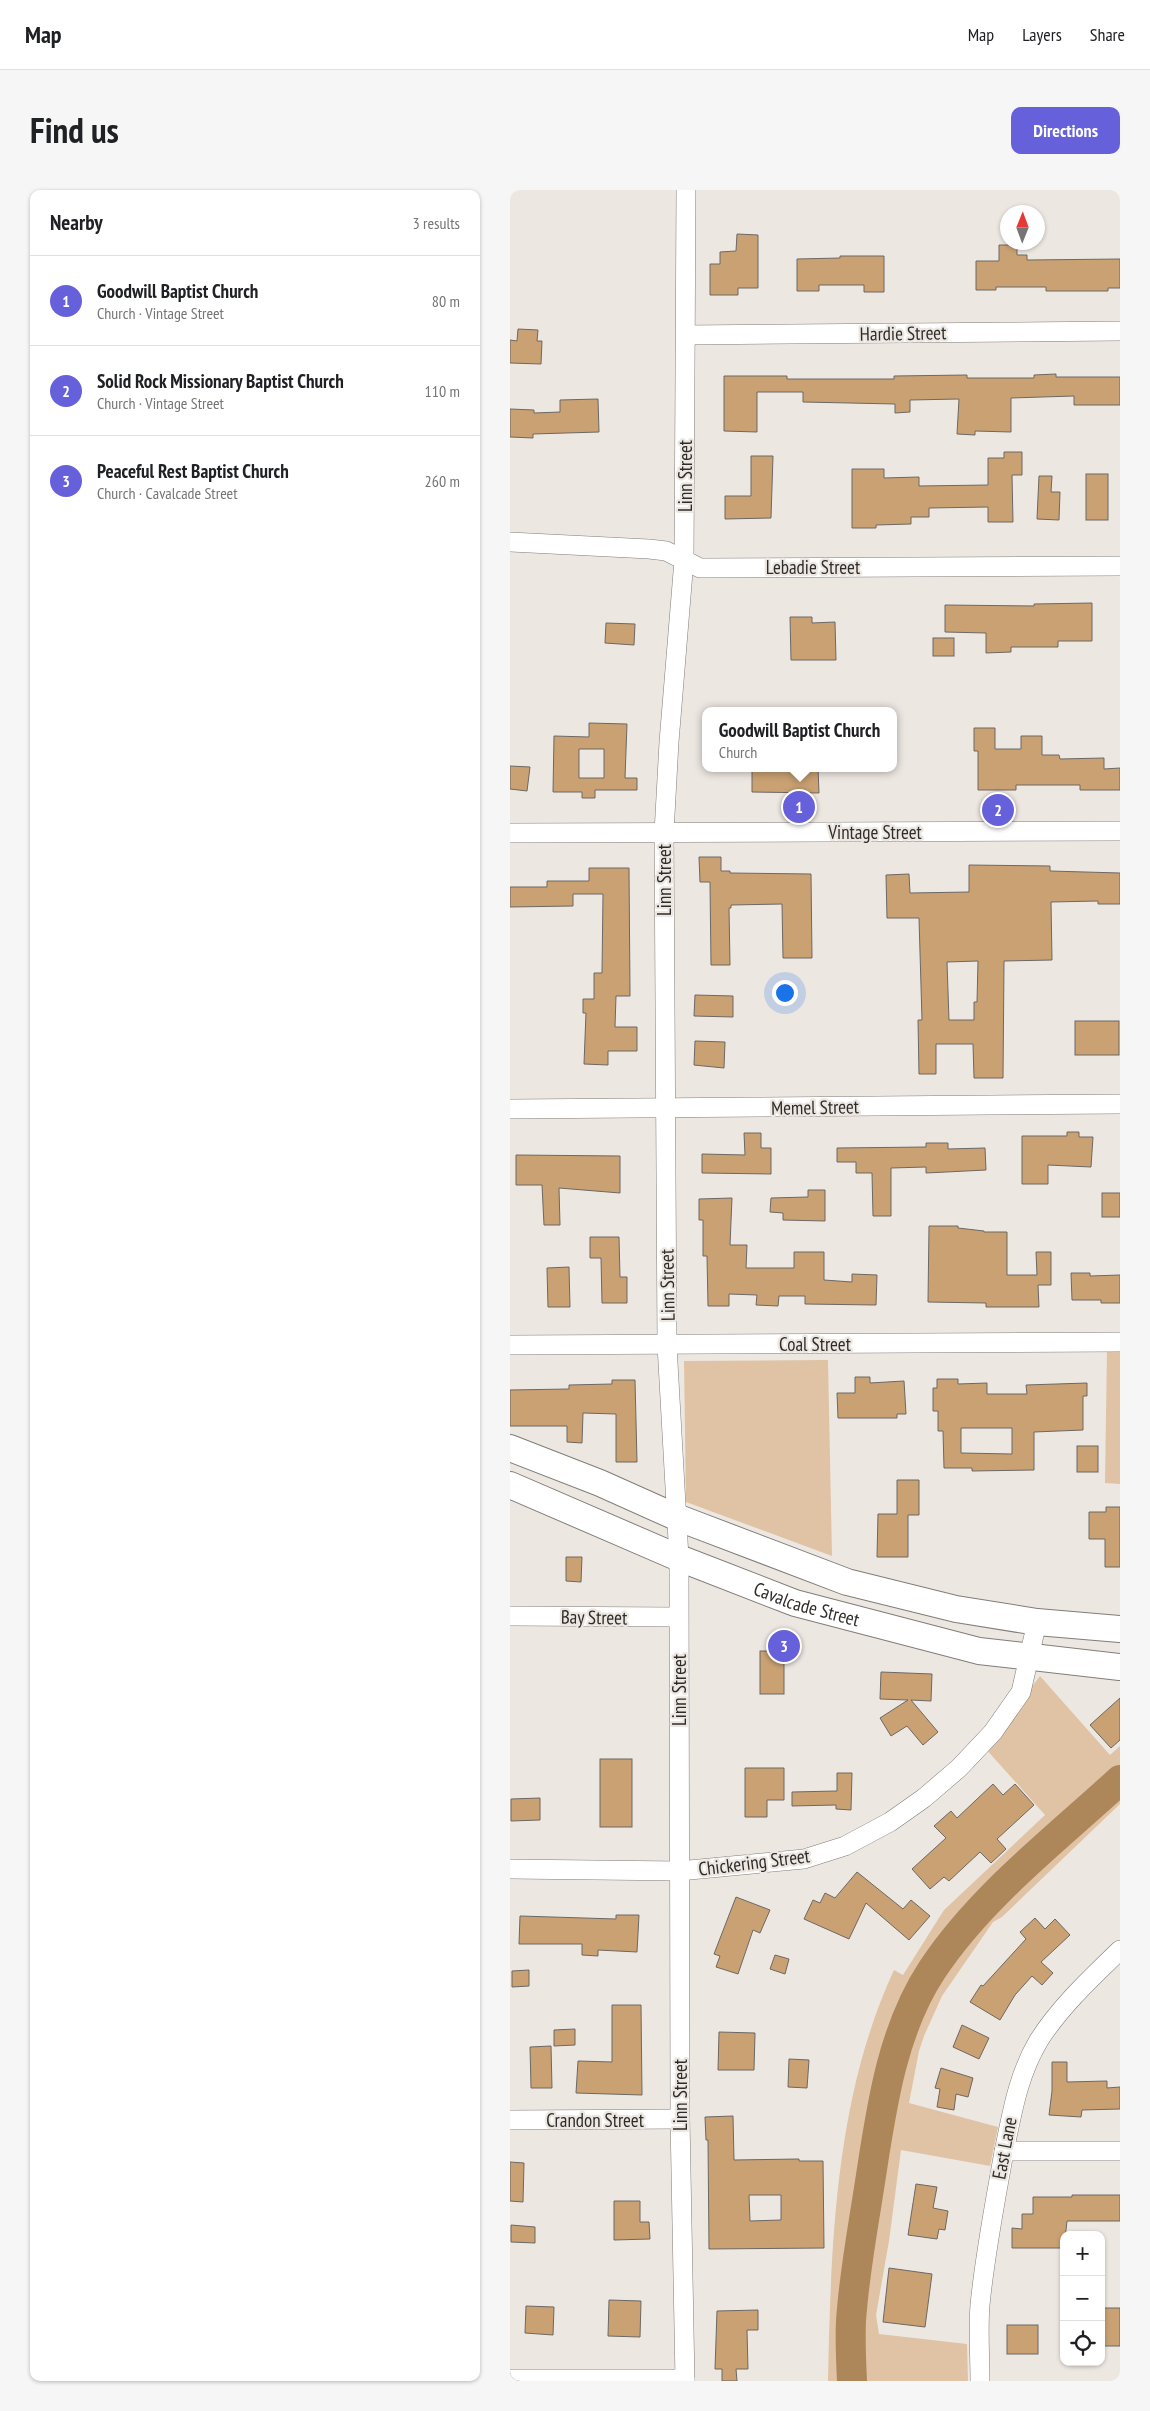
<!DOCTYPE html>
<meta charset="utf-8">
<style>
:root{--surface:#fff;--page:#f6f6f6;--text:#202124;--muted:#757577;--line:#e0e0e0;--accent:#6661db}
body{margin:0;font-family:"PT Sans Narrow",sans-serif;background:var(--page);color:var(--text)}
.controls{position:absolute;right:15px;bottom:15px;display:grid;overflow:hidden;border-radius:10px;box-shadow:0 1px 4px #0004}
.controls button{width:45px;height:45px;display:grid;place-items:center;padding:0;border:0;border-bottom:1px solid var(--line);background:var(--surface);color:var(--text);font:25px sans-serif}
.compass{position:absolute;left:490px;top:15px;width:45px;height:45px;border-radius:50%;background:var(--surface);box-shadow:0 1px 4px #0004;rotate:1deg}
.you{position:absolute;left:274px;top:802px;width:18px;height:18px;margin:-12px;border:4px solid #fff;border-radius:50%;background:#1a73e8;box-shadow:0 0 0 8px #1a73e833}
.badge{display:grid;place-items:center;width:32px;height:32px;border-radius:50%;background:var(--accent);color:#fff;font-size:16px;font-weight:700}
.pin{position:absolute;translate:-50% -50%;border:2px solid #fff;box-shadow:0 1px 5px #0006}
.popup{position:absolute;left:192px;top:517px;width:195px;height:65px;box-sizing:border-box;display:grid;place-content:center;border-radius:10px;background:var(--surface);filter:drop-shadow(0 1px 4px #0005);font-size:16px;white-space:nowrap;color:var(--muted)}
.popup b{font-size:19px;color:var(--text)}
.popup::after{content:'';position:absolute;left:50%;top:100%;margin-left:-10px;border:10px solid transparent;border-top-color:var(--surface)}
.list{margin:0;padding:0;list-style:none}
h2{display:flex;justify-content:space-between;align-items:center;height:65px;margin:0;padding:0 20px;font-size:21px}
h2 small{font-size:16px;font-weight:400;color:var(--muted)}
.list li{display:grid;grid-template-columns:32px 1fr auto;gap:15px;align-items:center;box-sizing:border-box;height:90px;padding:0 20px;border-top:1px solid var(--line)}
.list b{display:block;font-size:19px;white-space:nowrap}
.list p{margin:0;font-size:16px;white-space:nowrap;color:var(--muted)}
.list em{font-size:16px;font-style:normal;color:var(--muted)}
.icon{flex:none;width:28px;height:28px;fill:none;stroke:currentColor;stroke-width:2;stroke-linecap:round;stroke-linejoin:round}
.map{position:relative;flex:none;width:610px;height:2191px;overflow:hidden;border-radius:10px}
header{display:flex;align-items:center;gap:30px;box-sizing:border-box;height:70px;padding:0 25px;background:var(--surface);border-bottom:1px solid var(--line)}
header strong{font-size:24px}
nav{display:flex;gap:28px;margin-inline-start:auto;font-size:18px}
.intro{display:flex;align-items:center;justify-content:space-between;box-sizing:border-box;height:120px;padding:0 30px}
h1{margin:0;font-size:35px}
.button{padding:12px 22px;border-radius:10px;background:var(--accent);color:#fff;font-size:18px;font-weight:700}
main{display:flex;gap:30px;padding:0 30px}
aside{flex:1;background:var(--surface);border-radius:10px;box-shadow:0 1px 4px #0004}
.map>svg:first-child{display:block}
.green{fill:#dfc3a4}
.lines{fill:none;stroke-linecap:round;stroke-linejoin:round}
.river{stroke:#ad8659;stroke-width:30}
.building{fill:#c9a173;stroke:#6d6863;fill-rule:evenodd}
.street-casing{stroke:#817d78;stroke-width:20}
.secondary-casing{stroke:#817d78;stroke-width:28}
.street{stroke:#fff;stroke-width:19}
.secondary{stroke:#fff;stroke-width:26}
.labels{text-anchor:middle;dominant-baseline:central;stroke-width:4.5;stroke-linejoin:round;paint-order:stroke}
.street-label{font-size:19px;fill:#2e2c2a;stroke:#ede7e2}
</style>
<header>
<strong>Map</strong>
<nav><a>Map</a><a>Layers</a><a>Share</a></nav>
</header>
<div class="intro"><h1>Find us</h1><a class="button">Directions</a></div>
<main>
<aside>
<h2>Nearby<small>3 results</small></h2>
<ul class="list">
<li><span class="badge">1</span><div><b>Goodwill Baptist Church</b><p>Church · Vintage Street</p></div><em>80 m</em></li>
<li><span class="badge">2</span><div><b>Solid Rock Missionary Baptist Church</b><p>Church · Vintage Street</p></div><em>110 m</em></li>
<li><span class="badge">3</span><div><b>Peaceful Rest Baptist Church</b><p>Church · Cavalcade Street</p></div><em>260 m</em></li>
</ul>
</aside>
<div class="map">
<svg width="610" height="2191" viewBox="0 0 610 2191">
<rect width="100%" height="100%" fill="#ede7e2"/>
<g class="green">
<path d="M610 1157V1294L595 1293 597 1158Z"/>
<path d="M318 1170 322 1366 176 1312 174 1171Z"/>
<path d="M530 1486 600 1565 610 1556V1614L492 1727 483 1732 432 1806 414 1846 409 1861 399 1913 488 1937 480 1976 391 1960 379 2051 366 2125 369 2144 457 2154 458 2191H318C321 2054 325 1907 384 1780L393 1785 434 1720 535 1625 475 1558Z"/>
</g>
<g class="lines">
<path class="river" d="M342 2191C341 2171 340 2151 341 2131 344 2084 353 2038 360 1992 371 1921 381 1842 422 1780 470 1707 546 1649 610 1590"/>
</g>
<g class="building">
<path d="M227 44 248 45V98H228V105H200V74H210V62L226 61Z"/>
<path d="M489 55H507V65H517V70L610 69V98H598V101H536V97H486V100H466V71H489Z"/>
<path d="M330 66H374V102H354V95H309V101H287V69L330 68Z"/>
<path d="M8 139 28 140 27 151H32L31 174 0 173V150L7 151Z"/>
<path d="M546 184V187H610V215H564V206L501 208V242L465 241V245L447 244 449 209 400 210V222L385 223V214L293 212V202H247V242L214 241V186H277V189H384V186L457 185V188H524V185Z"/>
<path d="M88 209 89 242 23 244V248L0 247V219L24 220V223L50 222V210Z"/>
<path d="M494 262H512V285H502L503 332H478V317L419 318V327H401V334L366 335V338H342V279H374V288L409 287V296L478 295V268H494Z"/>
<path d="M241 266H263L261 328 215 329V306H241Z"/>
<rect x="576" y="284" width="22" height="46"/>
<path d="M529 286H542L541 302H550L549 330 527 329Z"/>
<path d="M582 413V451H548V457H501V462L476 463V443L435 442V415L524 416V414Z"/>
<path d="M280 427H302V433L325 432 326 470H281Z"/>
<path d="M96 433 125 434 124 455 95 453Z"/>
<rect x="423" y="448" width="21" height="18"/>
<path d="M79 533 117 534 115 588H127V600H85V608H72V602H43L44 546 79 547ZM69 559H94V588H69Z"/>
<path d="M464 538H485V559H511V546H532V565H549L550 569 594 568V579L610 578V600H570V595H506V600H468V561H464Z"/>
<path d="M0 576 20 577 17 601 0 599Z"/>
<path d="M242 578H308L309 603 242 602Z"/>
<path d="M189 667H211V681H220V683L301 684 302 768H273L272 714 221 715V718H219L220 775H201L200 692H190Z"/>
<path d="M459 675 540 676V681L610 683V714H588V711L541 712 542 770 494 771 493 888H464L463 854H426V884H409L408 830H412L409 728H377L376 685 399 684 400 703 459 702ZM468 771 467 812H464V830H439L437 772Z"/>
<path d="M79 678H119L120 806H106L105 837H127V861H98V875L74 874 76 823H73V809H84V783H92L93 704H63V716L0 717V697H37V691H79Z"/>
<path d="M185 805 223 806V827L184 826Z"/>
<rect x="565" y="831" width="44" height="34"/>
<path d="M185 851 215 852 214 878 184 875Z"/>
<path d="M557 942H569V947H583L581 977 538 975V994H512V946H557Z"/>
<path d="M234 943H251V958H261V984L192 983V964L235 965Z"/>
<path d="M416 953H438V959L475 958 476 980 416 983V977L381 978V1026H363L362 983H346V972H327V958L416 957Z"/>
<path d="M6 965 110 966V1003L49 998 50 1035H34L32 995H6Z"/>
<path d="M298 1000H315V1031L273 1030V1023L260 1022 261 1008 298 1007Z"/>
<rect x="592" y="1003" width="18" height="24"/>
<path d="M222 1008 220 1055H237L236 1078H284V1062H314V1090L342 1092V1084L367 1085 366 1115 295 1114V1106H269L268 1116 246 1115 247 1105 219 1104V1116H198L197 1066H193V1030H189V1009Z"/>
<path d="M419 1036H448V1038L474 1041V1042H497V1085H527L526 1062H541V1095H528L529 1117H476V1113L418 1112Z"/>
<path d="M80 1047H109L110 1087H117V1113H92L91 1068H80Z"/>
<path d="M59 1077 60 1117H38L37 1078Z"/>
<path d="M561 1083H580V1086L610 1085V1113H591V1110H562Z"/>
<path d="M345 1187H360V1193L394 1191 396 1224H387V1228H328L327 1203H345Z"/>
<path d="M427 1189H448V1194L477 1193V1204H517L516 1195 577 1193V1206H573V1240L524 1242V1280L462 1281V1278H434L433 1241H428V1221H423V1198H427ZM451 1238H502V1264L451 1263Z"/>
<path d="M102 1190H125L127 1272H106V1224L73 1223 72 1253 57 1252V1236H0V1200L59 1199V1195L102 1194Z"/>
<rect x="567" y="1256" width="21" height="26"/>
<path d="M387 1290H409V1325H398V1367H367L368 1324H387Z"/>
<path d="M596 1317H610V1377H595V1349H579V1322H596Z"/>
<path d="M56 1367H72L71 1392 56 1391Z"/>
<rect x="250" y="1461" width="24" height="43"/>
<path d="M371 1482 422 1484 421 1511 401 1510 428 1542 413 1555 397 1536 381 1546 370 1528 398 1510 370 1509Z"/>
<path d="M610 1508V1550L601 1558 580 1535Z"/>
<rect x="90" y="1569" width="32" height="68"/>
<path d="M235 1578H274V1610H257V1627H235Z"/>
<path d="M327 1583H342L341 1620 326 1619V1615L282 1616V1602L327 1601Z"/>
<path d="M483 1594 493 1605 505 1594 524 1615 487 1649 496 1659 481 1673 470 1662 439 1691 434 1687 420 1699 402 1679 436 1648 424 1636 441 1621 447 1628Z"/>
<path d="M30 1608V1630L1 1631V1609Z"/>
<path d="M347 1682 393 1719 401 1710 420 1726 399 1750 356 1713 339 1749 294 1729 303 1710 310 1713 315 1703 325 1708Z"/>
<path d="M226 1707 260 1720 250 1743 243 1740 228 1784 206 1777 210 1766 204 1764Z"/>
<path d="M106 1725H129L127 1762 88 1760V1766L72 1765V1754H9L10 1726 106 1729Z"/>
<path d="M525 1728 535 1739 545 1729 560 1745 531 1772 543 1783 532 1795 522 1786 505 1805 490 1830 460 1812 471 1795 473 1796 516 1749 510 1742Z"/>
<path d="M265 1765 279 1769 275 1784 260 1779Z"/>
<path d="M19 1780V1796L2 1797V1781Z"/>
<path d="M102 1815H131L132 1905 66 1903 68 1871 102 1872Z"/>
<path d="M452 1835 479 1848 469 1869 443 1857Z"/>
<path d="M65 1839V1855L44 1856V1840Z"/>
<path d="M209 1842 245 1843 244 1880H208Z"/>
<path d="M41 1856 42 1898H21L20 1857Z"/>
<path d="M279 1869 299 1870 297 1898 278 1897Z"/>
<path d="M542 1872H557V1892L597 1891V1898L610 1897V1919L572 1920 571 1927 539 1925 542 1901Z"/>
<path d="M431 1878 463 1888 458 1907 446 1904 444 1920 427 1917 430 1899 425 1898Z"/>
<path d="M223 1926 224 1970 289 1969V1971H313L314 2058 199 2059 198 1950H196L195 1927ZM239 2005H271V2030L240 2031Z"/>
<path d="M0 1972 14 1973 13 2012 0 2011Z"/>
<path d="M406 1994 427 1997 423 2018 438 2021 435 2040 429 2039 427 2049 398 2045Z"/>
<path d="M562 2005H610V2031H557L554 2058H502V2038L512 2039V2024H523V2007H562Z"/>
<path d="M104 2011H130V2032H139L140 2049 104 2050Z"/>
<path d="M1 2035 25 2037V2053L1 2052Z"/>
<path d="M379 2078 422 2084 415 2137 373 2132Z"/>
<path d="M99 2110 131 2111 130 2147 98 2146Z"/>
<path d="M16 2116 44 2117 43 2145 15 2143Z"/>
<rect x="592" y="2118" width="18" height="38"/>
<path d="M248 2120V2140H237L238 2179H226L227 2191H212V2179H205L207 2121Z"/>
<rect x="497" y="2135" width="31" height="29"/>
</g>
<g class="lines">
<defs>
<g id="street">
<path d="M176 145 610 141"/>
<path d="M0 352 139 359 156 361 190 378 610 376"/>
<path d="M0 643 610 641"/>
<path d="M0 919 610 914"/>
<path d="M0 1155 610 1152"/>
<path d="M0 1426 168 1427"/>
<path d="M0 1679 169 1681 294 1669 335 1656 380 1632 414 1608 449 1578 483 1542 511 1502 527 1432"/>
<path d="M0 1930 170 1929"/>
<path d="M494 1961H610"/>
<path d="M0 2189H175"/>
<path d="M175 2191 170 1929 169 1368 157 1155 154 643 159 552 174 370 176 0"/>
<path d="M470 2191C470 2166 468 2140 470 2115 475 2063 485 2013 494 1962 502 1923 508 1885 529 1850 551 1816 581 1788 610 1760"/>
</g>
<g id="secondary">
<path d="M0 1258 90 1293 166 1327 337 1392 446 1419 527 1432 610 1439"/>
<path id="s1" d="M0 1295 169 1368 285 1413 469 1461 610 1477"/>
</g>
</defs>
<use href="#street" class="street-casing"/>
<use href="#secondary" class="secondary-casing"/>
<use href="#street" class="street"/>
<use href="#secondary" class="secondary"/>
</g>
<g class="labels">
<g class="street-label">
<text transform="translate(393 143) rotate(-1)">Hardie Street</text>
<text transform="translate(175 286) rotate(-90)">Linn Street</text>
<text x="303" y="377">Lebadie Street</text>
<text x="365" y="642">Vintage Street</text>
<text transform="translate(154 690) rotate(-90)">Linn Street</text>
<text transform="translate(305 917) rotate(-1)">Memel Street</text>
<text transform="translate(157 1095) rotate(-91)">Linn Street</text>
<text x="305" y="1154">Coal Street</text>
<text stroke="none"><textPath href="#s1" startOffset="320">Cavalcade Street</textPath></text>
<text transform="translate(84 1427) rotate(1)">Bay Street</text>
<text transform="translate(169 1500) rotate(-90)">Linn Street</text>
<text transform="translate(244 1672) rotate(-7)">Chickering Street</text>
<text transform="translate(170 1905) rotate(-90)">Linn Street</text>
<text x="85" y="1930">Crandon Street</text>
<text transform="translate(494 1958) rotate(-79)">East Lane</text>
</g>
</g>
</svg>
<div class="controls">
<button>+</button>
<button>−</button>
<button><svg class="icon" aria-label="locate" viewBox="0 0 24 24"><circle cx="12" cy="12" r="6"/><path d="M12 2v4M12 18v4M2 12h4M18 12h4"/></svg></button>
</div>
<svg class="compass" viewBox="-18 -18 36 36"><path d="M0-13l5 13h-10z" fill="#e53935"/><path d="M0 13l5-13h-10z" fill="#757577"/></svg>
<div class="you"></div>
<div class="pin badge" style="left:289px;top:617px">1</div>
<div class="popup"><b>Goodwill Baptist Church</b>Church</div>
<div class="pin badge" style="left:488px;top:620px">2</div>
<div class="pin badge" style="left:274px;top:1456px">3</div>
</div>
</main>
